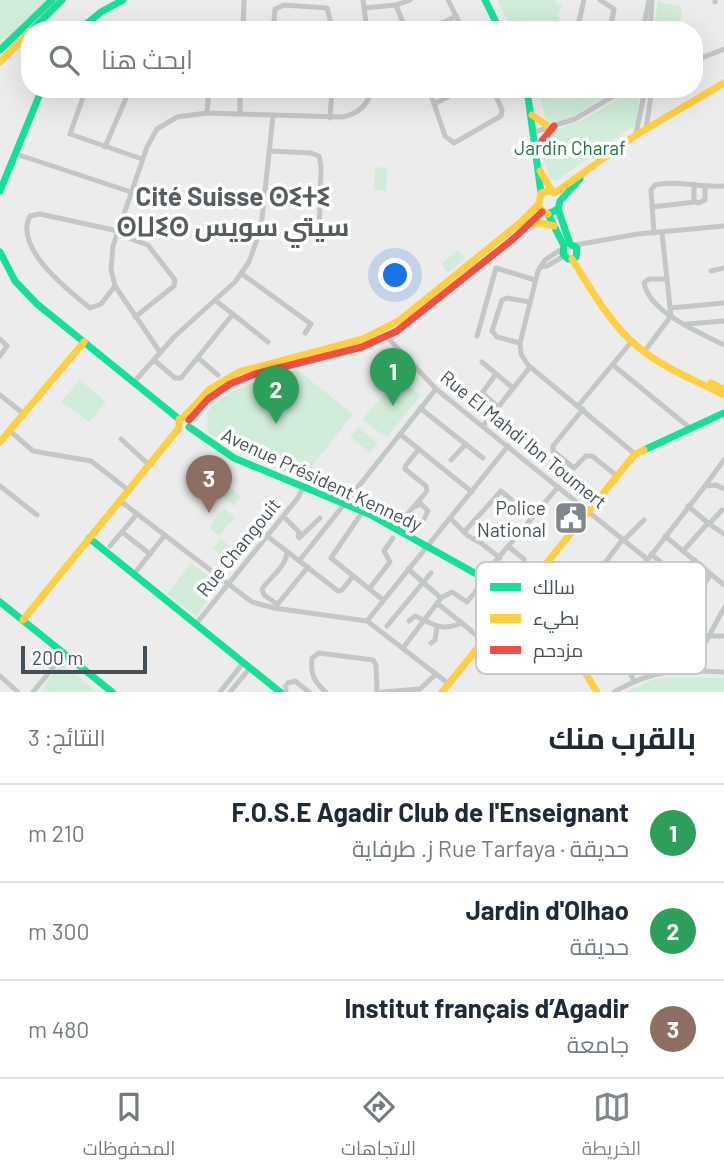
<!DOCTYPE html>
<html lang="ar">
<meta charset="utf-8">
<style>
:root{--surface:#fff;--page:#f6f6f7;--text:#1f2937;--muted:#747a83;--line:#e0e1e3;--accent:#80878c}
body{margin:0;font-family:Barlow,Cairo,"Noto Sans Tifinagh",sans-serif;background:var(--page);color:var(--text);direction:rtl}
.scale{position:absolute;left:21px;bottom:18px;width:126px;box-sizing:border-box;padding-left:7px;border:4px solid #455058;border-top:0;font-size:19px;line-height:24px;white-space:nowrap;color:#455058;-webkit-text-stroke:5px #fff;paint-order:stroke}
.you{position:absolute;left:396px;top:276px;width:24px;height:24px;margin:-18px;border:5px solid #fff;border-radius:50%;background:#1a73e8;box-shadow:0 0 0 10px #1a73e833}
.badge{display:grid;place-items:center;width:46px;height:46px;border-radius:50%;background:var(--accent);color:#fff;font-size:23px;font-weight:700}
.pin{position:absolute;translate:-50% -58px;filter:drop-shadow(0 2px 4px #0008)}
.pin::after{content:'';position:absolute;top:37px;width:24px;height:21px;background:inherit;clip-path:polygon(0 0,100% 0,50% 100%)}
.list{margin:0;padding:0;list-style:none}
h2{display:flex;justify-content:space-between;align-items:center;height:91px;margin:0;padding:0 28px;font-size:30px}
h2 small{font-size:23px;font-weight:400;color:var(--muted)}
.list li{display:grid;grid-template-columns:46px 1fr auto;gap:21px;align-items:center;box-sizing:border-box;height:98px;padding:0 28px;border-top:2px solid var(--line)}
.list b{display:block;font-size:26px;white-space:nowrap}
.list p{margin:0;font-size:23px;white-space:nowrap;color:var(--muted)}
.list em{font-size:23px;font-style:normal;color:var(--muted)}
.icon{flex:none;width:38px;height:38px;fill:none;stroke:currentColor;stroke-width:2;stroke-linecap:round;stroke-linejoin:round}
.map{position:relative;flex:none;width:724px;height:692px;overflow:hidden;direction:ltr}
.search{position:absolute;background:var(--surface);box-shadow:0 7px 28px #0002;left:21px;right:21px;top:21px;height:77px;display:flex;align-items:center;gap:18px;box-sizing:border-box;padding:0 24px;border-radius:28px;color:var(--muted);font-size:26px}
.sheet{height:385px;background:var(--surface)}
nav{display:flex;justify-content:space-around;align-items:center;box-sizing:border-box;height:98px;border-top:2px solid var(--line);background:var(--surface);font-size:19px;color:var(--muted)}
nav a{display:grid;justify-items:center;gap:4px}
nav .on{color:var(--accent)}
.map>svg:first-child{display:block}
.green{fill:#d1ecd9}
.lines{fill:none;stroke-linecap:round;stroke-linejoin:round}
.street-tunnel{stroke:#cbcdce;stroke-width:5;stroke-dasharray:5 2.5;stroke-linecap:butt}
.street{stroke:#c4c7c8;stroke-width:5}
.fast{stroke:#16e098;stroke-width:7}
.slow{stroke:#ffcf43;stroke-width:7}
.jam{stroke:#f24e42;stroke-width:7}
.labels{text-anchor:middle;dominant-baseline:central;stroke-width:7;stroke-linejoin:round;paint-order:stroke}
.park-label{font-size:19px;fill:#1a753f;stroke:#fff}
.street-label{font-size:19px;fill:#455058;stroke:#fff}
.poi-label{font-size:19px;fill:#455058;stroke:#fff;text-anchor:end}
.district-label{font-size:26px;font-weight:bold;fill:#585d60;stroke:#fff}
.key{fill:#fff;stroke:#c7cacd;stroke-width:2}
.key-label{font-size:19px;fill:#455058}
</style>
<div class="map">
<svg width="724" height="692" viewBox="0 0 724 692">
<rect width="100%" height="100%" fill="#edecec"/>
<g class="green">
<path d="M0 0H56L0 55Z"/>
<path d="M497 0H557L556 4 562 5 559 12 558 30H512Z"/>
<path d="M658 0 665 4 680 6 682 11 679 30H654Z"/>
<path d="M538 89H617L569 119 556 124 546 121Z"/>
<path d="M636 91 640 93 636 124 556 181 550 179 541 151 547 139 557 130 586 118 628 93Z"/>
<path d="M375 167 387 168 386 191 374 190Z"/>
<path d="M458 250 465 258 448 273 441 264Z"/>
<path d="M297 370 353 414 312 466 314 468 310 474 307 472 301 479 246 456 208 433 207 412C229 385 264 379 297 370Z"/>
<path d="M398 378 421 395 388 436 383 435 364 421V417Z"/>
<path d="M80 380 106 402 89 422 61 402Z"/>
<path d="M358 427 378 443 370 453 350 437Z"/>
<path d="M225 484 241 496 234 506 218 493Z"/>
<path d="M224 508 235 517 219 536 209 527Z"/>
<path d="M221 539 240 555 232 565 213 549Z"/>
<path d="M191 563 220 585 196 616 167 594Z"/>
<path d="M61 663 97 692H40Z"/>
<path d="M677 677 724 678V692H626L654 679Z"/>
</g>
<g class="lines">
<path class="street-tunnel" d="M284 688 288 683"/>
<g class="street">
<path d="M363 0 367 30"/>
<path d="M448 0 463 30"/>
<path d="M600 0 614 9 610 30"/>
<path d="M715 2V0"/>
<path d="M396 5 406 30"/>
<path d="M364 8 396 5 410 0"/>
<path d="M243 28 244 0"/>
<path d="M173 30 243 27"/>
<path d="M273 30 275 9 284 5 327 8 333 30"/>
<path d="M339 30 367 27"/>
<path d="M429 30 456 16"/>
<path d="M577 30 584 0"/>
<path d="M643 30 649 0"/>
<path d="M650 30 652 0"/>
<path d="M694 61 724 49"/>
<path d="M86 89 70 134 142 159"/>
<path d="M429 89 445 136 454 143 501 116 502 110 493 89"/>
<path d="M434 104 463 89"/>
<path d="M207 113 209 89"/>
<path d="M240 114V89"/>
<path d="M330 118 332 89"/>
<path d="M646 129 652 89"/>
<path d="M534 132 575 119 625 89"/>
<path d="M636 134 645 89"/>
<path d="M105 147 130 89"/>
<path d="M270 151 311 153 319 156 321 166 319 239"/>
<path d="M16 154 131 192"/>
<path d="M694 184V201L698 203 705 200V186"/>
<path d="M652 207 695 202"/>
<path d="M654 233 651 190 655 185C679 180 700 188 724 186"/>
<path d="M117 234 148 245 175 280 174 286 135 317"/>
<path d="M575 245 638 234 724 226"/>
<path d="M563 248 545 260 538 271 520 343 521 354 528 365 635 454"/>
<path d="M540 267 547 266 564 256"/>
<path d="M711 271 724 268"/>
<path d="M242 274 311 324 305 333"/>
<path d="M667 279H649L644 283C650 313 699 332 724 345"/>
<path d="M115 286 101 304 90 308C69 291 13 248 30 216L40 214 118 231"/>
<path d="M215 300 268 342"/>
<path d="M670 308 724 303"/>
<path d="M687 324 724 321"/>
<path d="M477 336 496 268 535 280"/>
<path d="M387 337 436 389 647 559"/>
<path d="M0 339 7 346 0 356"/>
<path d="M520 343 497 337 492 331 502 300 507 298 530 302"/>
<path d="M647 348 671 316 662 233"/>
<path d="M160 352 115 286 111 269 113 246 147 147 157 129 177 117 207 113 342 117C359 114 367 105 373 89"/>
<path d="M198 358 218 375"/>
<path d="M154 360 175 378H181L233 314"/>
<path d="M482 362 513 388"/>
<path d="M613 365 690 428"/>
<path d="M496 374 482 393 498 407"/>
<path d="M134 382 175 336 235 282 249 262 261 228 273 116"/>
<path d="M0 395 24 414"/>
<path d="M579 405 632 341"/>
<path d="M420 408 483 458"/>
<path d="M583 409 553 446V451L574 468 586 456H592L617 476"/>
<path d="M483 426 530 367"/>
<path d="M10 431 33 451 91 461 127 489"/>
<path d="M400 434 472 492"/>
<path d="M121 439 148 464"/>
<path d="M451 460 466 444"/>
<path d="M0 486 37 515"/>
<path d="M705 486 724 460"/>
<path d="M119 500 252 602 274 608 367 621 449 684"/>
<path d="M417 506 420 503 428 511 424 519"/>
<path d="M688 506 708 523"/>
<path d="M363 511 331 558 383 600"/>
<path d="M283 516 299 532 298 536 299 538 320 518"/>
<path d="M450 518 468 536 481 543 500 558"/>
<path d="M710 523 722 510"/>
<path d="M395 529 427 491 426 486 405 469 406 465 419 449"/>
<path d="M122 532 150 554"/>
<path d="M464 532 501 491 533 517"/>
<path d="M267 536 338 591 342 590 353 576"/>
<path d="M665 536 724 585"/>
<path d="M623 539 591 581V595L634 681"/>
<path d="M624 540 644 520"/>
<path d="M110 546 137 514"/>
<path d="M509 547 524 559"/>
<path d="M683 551 708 523 724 534"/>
<path d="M651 554 675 574 677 582C667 600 674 602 689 612"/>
<path d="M299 561 436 389"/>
<path d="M604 564 640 641 682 620 689 612 710 574"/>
<path d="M134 574 165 535"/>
<path d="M483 576 558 487"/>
<path d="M677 581 695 560"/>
<path d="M369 589 390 562 384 551 393 538"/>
<path d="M441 598 452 592 467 602 480 586"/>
<path d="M277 604 264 595 262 589C270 577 286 567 287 552"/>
<path d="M438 604 462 623"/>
<path d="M277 605 308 567"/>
<path d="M367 621 508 446"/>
<path d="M409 621 415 616C434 624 440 632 462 623L483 641"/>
<path d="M196 624 297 499 303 488"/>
<path d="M387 626 431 573"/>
<path d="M610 634 632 623"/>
<path d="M707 636H724"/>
<path d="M431 643 435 640 437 627"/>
<path d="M403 648 441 598 408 569"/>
<path d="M673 662 640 589 637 580 639 571 705 486 716 485 724 489"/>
<path d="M627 667 646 657 640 641"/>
<path d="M690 671 724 608"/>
<path d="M0 676 18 692"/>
<path d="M288 683 295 681 309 692"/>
<path d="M33 692 65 653"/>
<path d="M220 692 243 663"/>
<path d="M230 692 250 668"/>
<path d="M284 692 286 690"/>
<path d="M326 692C314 682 310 674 312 658L319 653 373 660 376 665 377 692"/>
<path d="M382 692 420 689 436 674"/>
<path d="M614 692C656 668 677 670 724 672"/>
</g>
<g class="fast">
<path d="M485 0 500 30"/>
<path d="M32 30 62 0"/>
<path d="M79 30 101 12 123 0"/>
<path d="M0 50 52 0"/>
<path d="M527 89 541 193"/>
<path d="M0 191 42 89"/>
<path d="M558 209 570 244 577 248 576 257"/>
<path d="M548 214 558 209 560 201 580 179"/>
<path d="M548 214 564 246 563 254 568 259H572"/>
<path d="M0 252 15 281 37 304 179 419"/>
<path d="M189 427 234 458 369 514 516 596"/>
<path d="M644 450 724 413"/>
<path d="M89 538 280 692"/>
<path d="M0 602 112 692"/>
</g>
<g class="slow">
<path d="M0 62 30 32"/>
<path d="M532 115 549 127"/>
<path d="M540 171 552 191"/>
<path d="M548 214 538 207 541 193 549 191 555 193 636 135 724 83"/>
<path d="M529 224 542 223 554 226"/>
<path d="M572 259C591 289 610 324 638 347 663 368 695 380 724 395"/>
<path d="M711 383 724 389"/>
<path d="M184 417 210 389 239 372 363 339 400 320 521 222 538 205"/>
<path d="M0 442 84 342"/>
<path d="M516 596C554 618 575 656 597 692"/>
<path d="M23 620 179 428V419L186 417"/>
<path d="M442 692 635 454 644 450"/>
</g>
<g class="jam">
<path d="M537 153 542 141 554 126"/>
<path d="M189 420 208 399 230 384 255 374 362 347 397 331 513 239 542 212"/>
</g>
</g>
<defs>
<symbol id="civic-square" viewBox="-11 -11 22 22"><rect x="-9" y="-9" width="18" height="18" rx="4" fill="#80878c" stroke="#fff"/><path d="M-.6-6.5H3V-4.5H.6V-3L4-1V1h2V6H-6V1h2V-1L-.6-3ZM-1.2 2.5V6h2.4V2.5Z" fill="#fff"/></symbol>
</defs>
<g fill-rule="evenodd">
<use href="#civic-square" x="552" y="499" width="38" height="38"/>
</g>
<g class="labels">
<g class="park-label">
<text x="570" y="147">Jardin Charaf</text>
</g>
<g class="street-label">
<text transform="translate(524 439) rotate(39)">Rue El Mahdi Ibn Toumert</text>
<text transform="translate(322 479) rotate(25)">Avenue Président Kennedy</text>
<text transform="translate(238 547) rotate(-51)">Rue Changouit</text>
</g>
<g class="poi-label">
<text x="546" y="507">Police<tspan x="546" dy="22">National</tspan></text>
</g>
<g class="district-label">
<text x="233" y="195">Cité Suisse ⵙⵉⵜⵉ<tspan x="233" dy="30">ⵙⵡⵉⵙ سيتي سويس</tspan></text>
</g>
</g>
<rect x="476" y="562" width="230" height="112" rx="10" class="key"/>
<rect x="490" y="583" width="31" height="8" fill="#16e098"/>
<rect x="490" y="614" width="31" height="9" fill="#ffcf43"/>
<rect x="490" y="646" width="31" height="8" fill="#f24e42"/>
<g class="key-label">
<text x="533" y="594">سالك</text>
<text x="533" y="625">بطيء</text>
<text x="533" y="657">مزدحم</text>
</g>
</svg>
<div class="scale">200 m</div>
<div class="you"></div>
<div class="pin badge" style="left:393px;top:406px;background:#2e9e5b">1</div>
<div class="pin badge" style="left:276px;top:424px;background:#2e9e5b">2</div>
<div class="pin badge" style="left:209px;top:513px;background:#8d6e63">3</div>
<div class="search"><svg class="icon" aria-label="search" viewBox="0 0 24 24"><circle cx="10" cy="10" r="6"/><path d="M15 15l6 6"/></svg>ابحث هنا</div>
</div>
<section class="sheet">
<h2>بالقرب منك<small>النتائج: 3</small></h2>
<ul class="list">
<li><span class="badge" style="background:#2e9e5b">1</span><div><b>F.O.S.E Agadir Club de l'Enseignant</b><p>حديقة · Rue Tarfaya ز. طرفاية</p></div><em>210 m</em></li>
<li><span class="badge" style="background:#2e9e5b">2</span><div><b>Jardin d'Olhao</b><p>حديقة</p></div><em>300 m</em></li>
<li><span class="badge" style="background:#8d6e63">3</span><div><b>Institut français d’Agadir</b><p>جامعة</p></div><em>480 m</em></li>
</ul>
</section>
<nav>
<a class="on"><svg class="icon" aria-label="map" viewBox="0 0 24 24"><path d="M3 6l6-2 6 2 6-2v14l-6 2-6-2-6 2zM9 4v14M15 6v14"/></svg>الخريطة</a>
<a><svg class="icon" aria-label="directions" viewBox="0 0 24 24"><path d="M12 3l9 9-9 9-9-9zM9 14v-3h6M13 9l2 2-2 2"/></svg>الاتجاهات</a>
<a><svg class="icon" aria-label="saved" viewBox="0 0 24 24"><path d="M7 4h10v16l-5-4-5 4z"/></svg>المحفوظات</a>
</nav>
